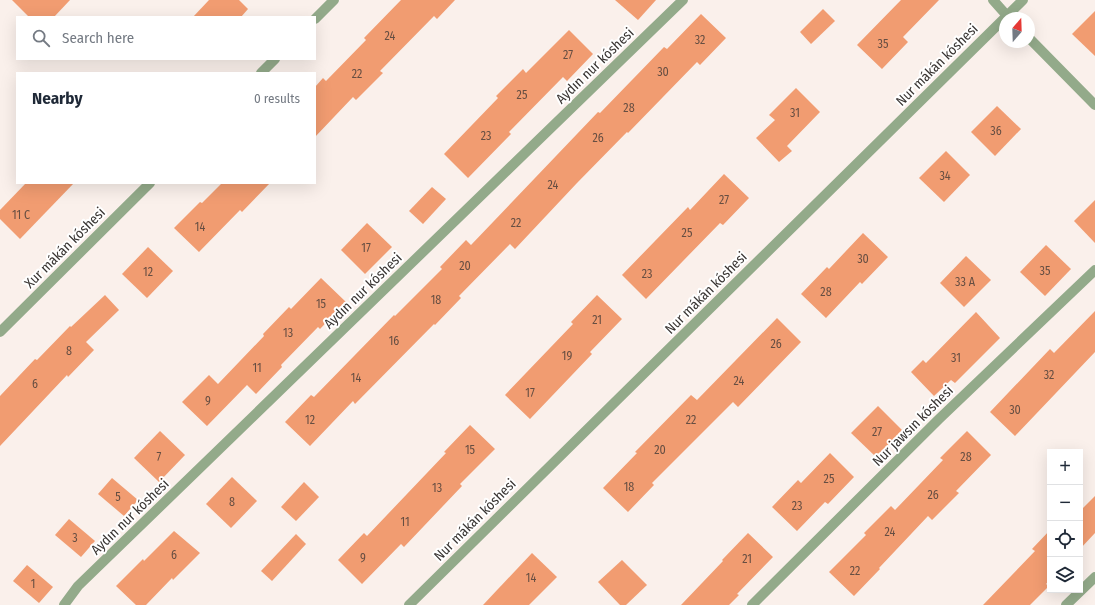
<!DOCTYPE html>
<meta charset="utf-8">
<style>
:root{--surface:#fff;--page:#f2f2f3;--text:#1f2937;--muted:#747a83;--line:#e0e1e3}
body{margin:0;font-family:"Fira Sans Condensed",sans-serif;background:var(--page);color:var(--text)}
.controls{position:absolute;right:12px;bottom:12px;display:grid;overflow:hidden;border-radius:0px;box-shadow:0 4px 16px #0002}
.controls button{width:36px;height:36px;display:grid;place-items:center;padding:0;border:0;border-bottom:1px solid var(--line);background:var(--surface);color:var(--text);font:20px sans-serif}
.compass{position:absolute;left:999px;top:12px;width:36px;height:36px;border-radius:50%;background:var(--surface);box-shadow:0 4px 16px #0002;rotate:19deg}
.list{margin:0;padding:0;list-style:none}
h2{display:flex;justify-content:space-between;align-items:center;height:52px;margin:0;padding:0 16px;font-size:17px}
h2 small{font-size:13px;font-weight:400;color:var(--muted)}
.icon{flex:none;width:22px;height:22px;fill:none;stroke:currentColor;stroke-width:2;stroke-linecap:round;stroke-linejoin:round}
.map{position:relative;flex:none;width:1095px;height:605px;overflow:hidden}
.search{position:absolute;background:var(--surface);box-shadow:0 4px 16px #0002;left:16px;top:16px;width:300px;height:44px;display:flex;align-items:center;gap:10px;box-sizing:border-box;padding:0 14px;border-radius:0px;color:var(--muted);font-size:15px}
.panel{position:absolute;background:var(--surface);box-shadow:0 4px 16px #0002;left:16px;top:72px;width:300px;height:112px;border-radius:0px}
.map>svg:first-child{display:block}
.building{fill:#f19c71}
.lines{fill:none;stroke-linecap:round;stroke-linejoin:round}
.minor{stroke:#93aa8a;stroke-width:10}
.labels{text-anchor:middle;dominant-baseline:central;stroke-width:4;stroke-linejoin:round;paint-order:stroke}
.number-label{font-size:12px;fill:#664e42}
.street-label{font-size:14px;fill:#383432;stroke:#fff}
</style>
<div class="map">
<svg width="1095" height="605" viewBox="0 0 1095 605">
<rect width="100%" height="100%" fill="#faf0eb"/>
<g class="building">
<path d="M12 0H70L54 17H29Z"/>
<path d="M209 0H239L248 9 241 17H193Z"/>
<path d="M401 0H455L437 19 434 16 380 71 383 73 356 100 353 97 315 137V87L323 78 326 81 366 40 364 38Z"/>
<path d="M615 0H656L638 20Z"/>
<path d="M901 0H939L903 37 908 42 882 69 857 45Z"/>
<path d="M823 9 835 21 811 44 800 32Z"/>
<path d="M1095 11V56L1072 34Z"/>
<path d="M701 14 726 38 700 65 697 62 628 133 627 132 577 183 515 249 510 244 459 296 461 298 435 325 434 324 355 404 353 401 310 446 285 422 311 395 314 397 394 315 395 316 442 269 440 267 466 240 471 245 598 112 600 113 664 47 667 49Z"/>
<path d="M569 30 593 54 567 81 563 77 509 132 511 134 468 178 444 154 498 98 496 96 523 69 526 73Z"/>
<path d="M796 88 820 112 787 146 792 151 779 162 756 138 775 120 769 115Z"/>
<path d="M997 106 1021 129 995 156 971 132Z"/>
<path d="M946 151 970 175 944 202 919 178Z"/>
<path d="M724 174 749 198 723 225 720 223 646 299 622 275 688 207 690 210Z"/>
<path d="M26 183H74L20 239 0 219V210Z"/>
<path d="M222 183H270L242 212 240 210 199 252 174 228 200 202 202 203Z"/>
<path d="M432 187 446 199 423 224 409 211Z"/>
<path d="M1095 200V243L1074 221Z"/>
<path d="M367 223 392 247 365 274 341 250Z"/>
<path d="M863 233 888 257 862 284 860 282 826 318 801 294 827 267 829 269Z"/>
<path d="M1046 245 1071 269 1045 296 1020 272Z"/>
<path d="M148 247 173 271 147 298 122 274Z"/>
<path d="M966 256 991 280 964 307 940 283Z"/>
<path d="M321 278 346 302 320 329 318 327 281 365 282 367 256 394 247 385 207 426 182 402 209 375 218 384 264 336 263 334 289 307 291 309Z"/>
<path d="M105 295 119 310 86 342 94 350 68 377 67 375 0 446V396L35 359 37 360 70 326 71 327Z"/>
<path d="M597 295 622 319 590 352 592 354 530 419 505 395 573 324 571 322Z"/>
<path d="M1095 311V352L1015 436 990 412 1050 349 1054 353Z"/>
<path d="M976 312 1000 338 955 383 951 380 934 396 911 372 923 360 926 363Z"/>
<path d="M777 318 801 342 738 407 733 402 652 483 654 485 628 512 603 488 637 453 635 452 691 395 697 400Z"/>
<path d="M878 406 902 430 876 457 851 433Z"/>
<path d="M470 425 495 449 460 484 462 486 404 547 401 544 362 584 338 560 364 533 367 536 446 453 444 452Z"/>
<path d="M160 431 185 455 159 482 134 458Z"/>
<path d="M967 431 991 455 956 491 959 493 932 520 928 516 879 568 880 569 854 596 829 572 866 535 864 533 891 506 895 510 943 460 940 458Z"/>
<path d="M830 453 854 477 828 504 825 502 797 531 772 507 798 480 801 483Z"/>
<path d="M232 477 257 501 231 528 206 504Z"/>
<path d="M112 478 138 500 124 516 98 494Z"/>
<path d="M304 482 319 497 296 521 281 507Z"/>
<path d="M1095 496V533L1080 549V511Z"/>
<path d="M69 519 95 541 81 557 55 535Z"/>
<path d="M1050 530V580L1046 584 1049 586 1030 605H983L1035 551 1032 549Z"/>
<path d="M174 531 200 553 173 580 172 578 146 605H136L116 586 143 559 144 561Z"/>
<path d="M748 533 773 557 737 594 739 595 729 605H681L723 561 722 560Z"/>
<path d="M296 534 306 544 272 581 261 571Z"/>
<path d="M532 553 557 577 529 605H483Z"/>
<path d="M622 560 647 585 626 605H620L598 582Z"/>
<path d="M27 565 53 587 39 603 13 581Z"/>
</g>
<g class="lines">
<g class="minor">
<path d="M993 0 1009 18"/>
<path d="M315 19 334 0"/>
<path d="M1029 38 1095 105"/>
<path d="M261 73 275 59"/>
<path d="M0 332 150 183"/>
<path d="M64 605 78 586 683 0"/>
<path d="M409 605 1023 0"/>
<path d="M752 605 939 419 1095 270"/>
<path d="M1066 605 1095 577"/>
</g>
</g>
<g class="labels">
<g class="number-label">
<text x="390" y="36">24</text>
<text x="700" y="40">32</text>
<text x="883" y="44">35</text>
<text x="568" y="55">27</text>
<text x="663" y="72">30</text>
<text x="357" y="74">22</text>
<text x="522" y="95">25</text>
<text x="629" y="108">28</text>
<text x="795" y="113">31</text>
<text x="996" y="131">36</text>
<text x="486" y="136">23</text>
<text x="598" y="138">26</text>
<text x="945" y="176">34</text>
<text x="553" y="185">24</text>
<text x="724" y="200">27</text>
<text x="21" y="215">11 С</text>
<text x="516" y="223">22</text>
<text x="200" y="227">14</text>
<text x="687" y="233">25</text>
<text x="366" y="248">17</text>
<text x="863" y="259">30</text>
<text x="465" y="266">20</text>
<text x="1045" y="271">35</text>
<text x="148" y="272">12</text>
<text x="647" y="274">23</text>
<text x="965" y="282">33 А</text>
<text x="826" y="292">28</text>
<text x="436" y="300">18</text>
<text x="321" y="304">15</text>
<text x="597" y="320">21</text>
<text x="288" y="333">13</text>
<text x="394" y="341">16</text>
<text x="776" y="344">26</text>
<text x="69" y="351">8</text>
<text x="567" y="356">19</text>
<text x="956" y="358">31</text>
<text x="257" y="368">11</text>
<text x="1049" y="375">32</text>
<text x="356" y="378">14</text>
<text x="739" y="381">24</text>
<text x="35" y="384">6</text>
<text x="530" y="393">17</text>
<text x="208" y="401">9</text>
<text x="1015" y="410">30</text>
<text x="310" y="420">12</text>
<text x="691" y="420">22</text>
<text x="877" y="432">27</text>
<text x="470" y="450">15</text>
<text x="660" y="450">20</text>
<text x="159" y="457">7</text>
<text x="966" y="457">28</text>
<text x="829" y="479">25</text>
<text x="629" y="487">18</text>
<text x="437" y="488">13</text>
<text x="933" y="495">26</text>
<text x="118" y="497">5</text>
<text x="232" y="502">8</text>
<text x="797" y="506">23</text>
<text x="405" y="522">11</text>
<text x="890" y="532">24</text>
<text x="75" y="538">3</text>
<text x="174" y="555">6</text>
<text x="363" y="558">9</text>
<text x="747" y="559">21</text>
<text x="855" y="571">22</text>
<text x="531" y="578">14</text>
<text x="33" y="584">1</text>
</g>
<g class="street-label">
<text transform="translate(937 65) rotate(-45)">Nur mákán kóshesi</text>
<text transform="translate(595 66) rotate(-44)">Aydın nur kóshesi</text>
<text transform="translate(65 248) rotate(-45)">Xur mákán kóshesi</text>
<text transform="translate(363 291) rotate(-44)">Aydın nur kóshesi</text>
<text transform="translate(706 293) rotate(-45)">Nur mákán kóshesi</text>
<text transform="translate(913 426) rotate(-45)">Nur jawsın kóshesi</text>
<text transform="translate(130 517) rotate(-44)">Aydın nur kóshesi</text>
<text transform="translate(475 520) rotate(-45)">Nur mákán kóshesi</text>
</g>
</g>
</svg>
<div class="controls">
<button>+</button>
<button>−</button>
<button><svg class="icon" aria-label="locate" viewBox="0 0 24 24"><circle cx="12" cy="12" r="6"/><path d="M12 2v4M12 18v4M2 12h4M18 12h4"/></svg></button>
<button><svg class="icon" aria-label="layers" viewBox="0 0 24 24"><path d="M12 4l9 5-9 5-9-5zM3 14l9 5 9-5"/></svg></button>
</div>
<svg class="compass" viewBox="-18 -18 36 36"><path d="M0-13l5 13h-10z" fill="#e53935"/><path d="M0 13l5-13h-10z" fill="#747a83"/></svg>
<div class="search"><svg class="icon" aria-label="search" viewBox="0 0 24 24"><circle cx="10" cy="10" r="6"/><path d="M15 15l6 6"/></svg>Search here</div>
<section class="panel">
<h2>Nearby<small>0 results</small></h2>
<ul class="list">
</ul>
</section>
</div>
